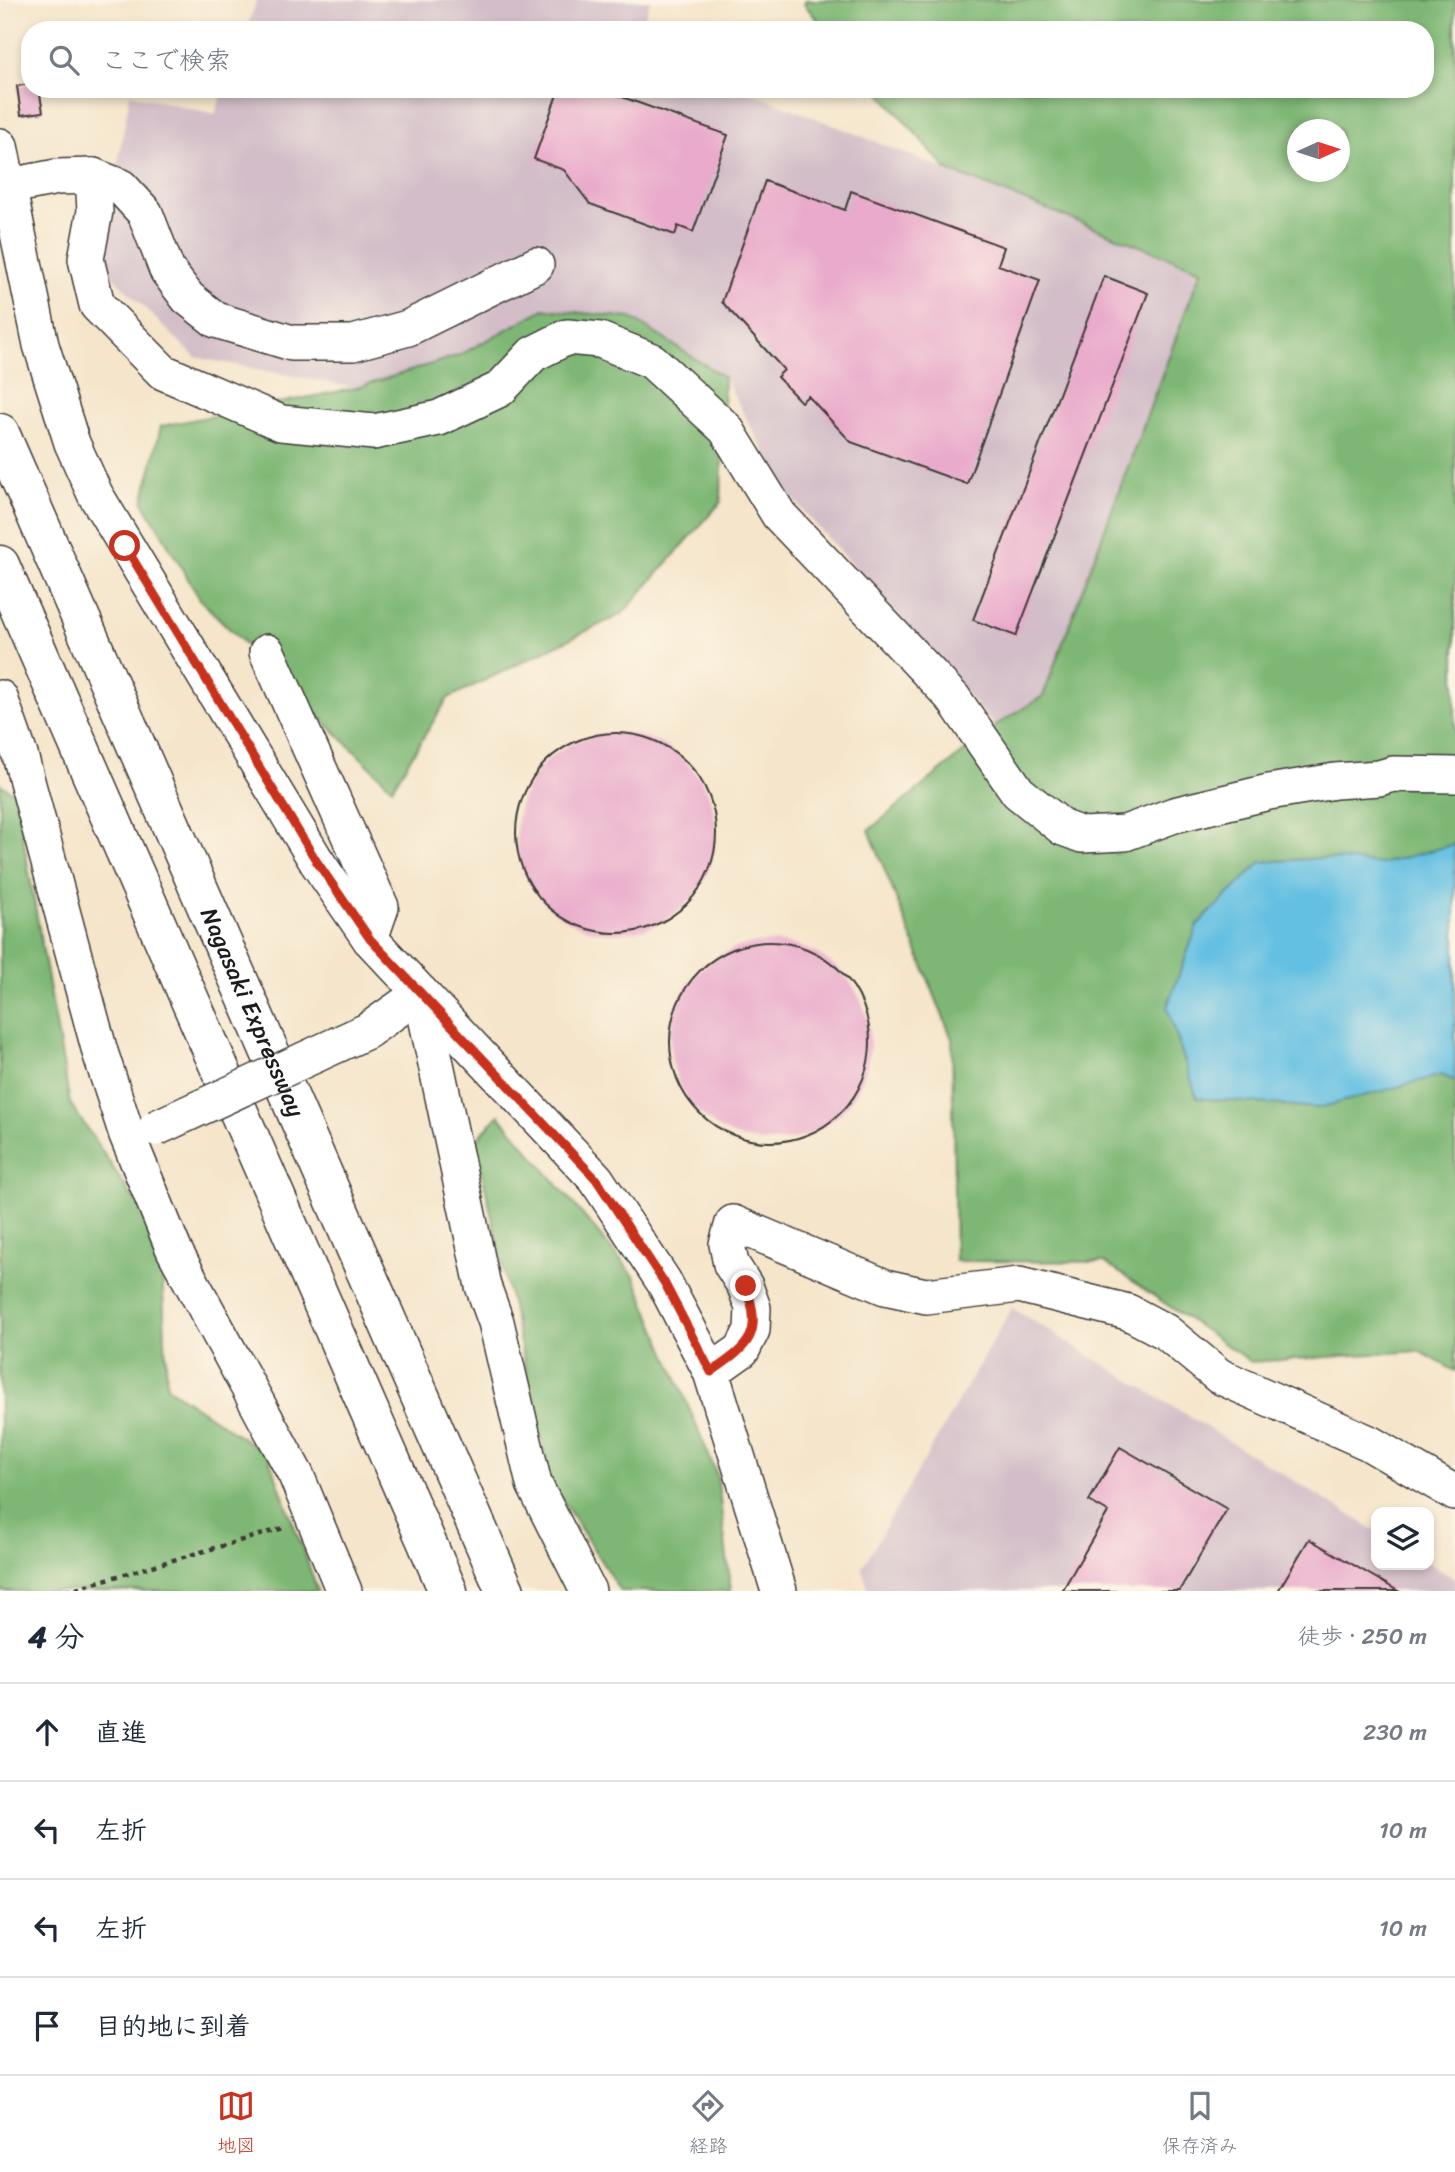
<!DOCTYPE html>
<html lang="ja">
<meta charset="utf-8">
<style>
:root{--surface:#fff;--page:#f2f2f3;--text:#1f2937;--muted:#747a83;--line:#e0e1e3;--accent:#c8321e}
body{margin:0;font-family:Sriracha,"Klee One",sans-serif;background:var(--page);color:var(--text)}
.controls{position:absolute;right:21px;bottom:21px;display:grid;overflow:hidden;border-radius:14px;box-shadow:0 4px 10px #0003}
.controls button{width:63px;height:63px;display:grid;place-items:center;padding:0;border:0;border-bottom:2px solid var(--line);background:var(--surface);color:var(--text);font:35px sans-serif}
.compass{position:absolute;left:1287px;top:119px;width:63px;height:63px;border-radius:50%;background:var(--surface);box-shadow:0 4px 10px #0003;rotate:87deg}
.stop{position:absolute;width:21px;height:21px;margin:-16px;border:5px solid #c8321e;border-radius:50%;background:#fff}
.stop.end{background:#c8321e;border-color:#fff;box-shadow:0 2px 7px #0008}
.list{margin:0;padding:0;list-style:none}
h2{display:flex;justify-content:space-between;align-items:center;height:91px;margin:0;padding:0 28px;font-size:30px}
h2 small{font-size:23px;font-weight:400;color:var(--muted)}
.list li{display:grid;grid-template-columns:46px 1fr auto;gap:21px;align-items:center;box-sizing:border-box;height:98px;padding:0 28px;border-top:2px solid var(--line)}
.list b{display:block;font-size:26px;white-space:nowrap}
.list em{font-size:23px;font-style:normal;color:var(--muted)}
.icon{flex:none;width:38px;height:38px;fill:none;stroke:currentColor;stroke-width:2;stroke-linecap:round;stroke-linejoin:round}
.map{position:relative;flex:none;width:1455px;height:1591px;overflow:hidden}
.search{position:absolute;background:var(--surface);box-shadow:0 4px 10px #0003;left:21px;right:21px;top:21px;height:77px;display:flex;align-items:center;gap:18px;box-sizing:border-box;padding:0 24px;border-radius:28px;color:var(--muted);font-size:26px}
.sheet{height:483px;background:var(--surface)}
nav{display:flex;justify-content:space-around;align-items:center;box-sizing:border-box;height:98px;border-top:2px solid var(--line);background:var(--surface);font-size:19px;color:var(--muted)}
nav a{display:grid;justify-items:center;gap:4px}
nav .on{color:var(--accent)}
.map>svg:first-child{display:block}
.industrial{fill:#d2bdc8}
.forest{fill:#7eb774;stroke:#4d6a48;stroke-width:2;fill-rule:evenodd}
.water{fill:#64c0e2;stroke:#406e7f;stroke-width:2}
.building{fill:#e9aacb}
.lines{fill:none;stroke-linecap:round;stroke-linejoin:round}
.minor-casing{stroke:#3d3a36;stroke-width:38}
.highway-casing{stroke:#3d3a36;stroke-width:41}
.path{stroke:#3d3a36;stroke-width:4.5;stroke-dasharray:5 5;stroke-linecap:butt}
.minor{stroke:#fff;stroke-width:35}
.highway{stroke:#fff;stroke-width:38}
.minor-bridge-casing{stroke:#3d3a36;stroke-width:38;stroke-linecap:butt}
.minor-bridge{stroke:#fff;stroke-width:35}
.route{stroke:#c8321e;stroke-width:9}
.labels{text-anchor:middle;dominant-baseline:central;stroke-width:5;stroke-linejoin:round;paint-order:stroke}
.street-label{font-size:24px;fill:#1c1c1c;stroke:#fcf5e5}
</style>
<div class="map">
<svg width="1455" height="1591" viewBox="0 0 1455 1591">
<rect width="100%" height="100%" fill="#fcf5e5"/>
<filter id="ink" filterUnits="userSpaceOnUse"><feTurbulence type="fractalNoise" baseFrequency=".0143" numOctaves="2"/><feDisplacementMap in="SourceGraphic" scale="14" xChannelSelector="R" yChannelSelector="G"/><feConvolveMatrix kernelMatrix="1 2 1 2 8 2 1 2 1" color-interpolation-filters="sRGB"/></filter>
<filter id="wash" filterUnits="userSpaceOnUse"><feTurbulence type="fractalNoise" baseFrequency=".00686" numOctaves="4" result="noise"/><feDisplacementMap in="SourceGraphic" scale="28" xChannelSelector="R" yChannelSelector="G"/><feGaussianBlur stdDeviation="1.57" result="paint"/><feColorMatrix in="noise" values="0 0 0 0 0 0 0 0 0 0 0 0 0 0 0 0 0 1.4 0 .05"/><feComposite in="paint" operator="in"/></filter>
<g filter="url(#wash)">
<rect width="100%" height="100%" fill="#f5e5ca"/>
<g class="industrial">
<path d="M257 0H650L641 30H246Z"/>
<path d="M224 89H742L1201 270 1042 696 995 726 786 491 724 377 631 318 544 309 460 355 356 388 195 357 100 264 130 94 215 114Z"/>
<path d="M1012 1308 1376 1531V1565L1429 1563 1455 1579V1591H869L862 1568Z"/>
</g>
<g class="forest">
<path d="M805 0H1455V1371L1419 1351 1251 1362 1104 1262 955 1261 952 1039 869 830 995 726 1043 696 1201 270 947 170 877 89H1425V30H826L804 4ZM1298 130H1340V172H1298Z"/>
<path d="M544 309 631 318 724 377 721 502 622 614 448 698 392 788 201 601 143 502 161 426 356 388 460 355Z"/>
<path d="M0 784 15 793 70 1103 161 1240 167 1387 268 1455 318 1591H0Z"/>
<path d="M499 1115 634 1276 717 1475 731 1591H620L551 1482 475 1141Z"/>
</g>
<path class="water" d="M1455 844V1081L1442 1075 1319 1108 1197 1098 1167 1007 1198 924 1261 862 1322 858 1381 864Z"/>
<g id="blocks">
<g class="building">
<path d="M30 84V89H39L43 112 21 115 17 86Z"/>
<path d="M559 89H600L728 135 693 232 678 226 675 235 590 204 564 170 534 159Z"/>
<path d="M765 181 845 210 851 191 1004 247 998 265 1040 280 967 484 851 442 808 396 801 402 777 377 784 370 722 302Z"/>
<path d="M1104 276 1148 293 1016 636 973 620Z"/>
<circle cx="616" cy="833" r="100"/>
<circle cx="770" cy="1042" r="100"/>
<path d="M1120 1447 1227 1509 1179 1591H1062L1108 1512 1089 1501Z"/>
<path d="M1309 1539 1398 1591H1278Z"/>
</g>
</g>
</g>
<g filter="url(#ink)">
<use href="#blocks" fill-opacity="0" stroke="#3d3a36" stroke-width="2"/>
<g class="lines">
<defs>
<g id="minor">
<path d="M0 146 41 345 72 443 95 494 317 862 370 939 596 1179 664 1282 711 1372 779 1591"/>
<path d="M93 176 95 211 86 259 97 305 163 372 281 423 374 432 439 418 500 389 533 354 567 337 600 340 652 361 726 429 779 515 953 698 1018 792 1063 828 1082 835 1125 833 1174 815 1269 792 1335 781 1379 778 1393 774 1455 775"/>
<path d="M0 188 57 177 93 176 121 187 145 213 167 270 188 298 216 320 292 343H353L408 328 536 265"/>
<path d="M267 652 381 907 370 939"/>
<path d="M0 698 20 755 100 1052 127 1135 174 1250 296 1475 344 1591"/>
<path d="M421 993 483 1286 496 1322 534 1484 588 1591"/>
<path d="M367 1031 421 993"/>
<path d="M711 1372 742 1350 752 1330 753 1308 745 1286 731 1264 727 1244 733 1223 885 1287 926 1296 1019 1285 1128 1312 1166 1332 1219 1376 1369 1443 1455 1493"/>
</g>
<g id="highway">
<path id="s1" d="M0 433 505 1591"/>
<path d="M0 565 448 1591"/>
</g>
</defs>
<use href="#minor" class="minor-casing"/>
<use href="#highway" class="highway-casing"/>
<path class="path" d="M66 1591 284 1528"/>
<use href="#minor" class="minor"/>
<use href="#highway" class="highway"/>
<defs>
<path id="minor-bridge" d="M156 1128 367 1031"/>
</defs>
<use href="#minor-bridge" class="minor-bridge-casing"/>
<use href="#minor-bridge" class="minor-bridge"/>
</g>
</g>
<g class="lines" filter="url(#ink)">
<path class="route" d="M125 546 317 862 370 939 596 1179 664 1282 711 1372C750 1345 763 1335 746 1286"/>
</g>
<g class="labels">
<g class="street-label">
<text stroke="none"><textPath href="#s1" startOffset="632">Nagasaki Expressway</textPath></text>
</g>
</g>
</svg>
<div class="controls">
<button><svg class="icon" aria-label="layers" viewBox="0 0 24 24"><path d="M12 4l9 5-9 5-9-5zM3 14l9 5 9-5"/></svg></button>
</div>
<svg class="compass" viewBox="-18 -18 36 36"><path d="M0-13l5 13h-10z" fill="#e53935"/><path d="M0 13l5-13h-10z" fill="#747a83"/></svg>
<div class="stop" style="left:125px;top:546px"></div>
<div class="stop end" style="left:746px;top:1286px"></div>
<div class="search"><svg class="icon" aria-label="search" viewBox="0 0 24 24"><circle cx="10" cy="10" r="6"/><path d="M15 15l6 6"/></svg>ここで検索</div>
</div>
<section class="sheet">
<h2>4 分<small>徒歩 · 250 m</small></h2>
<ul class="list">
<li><svg class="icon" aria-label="ahead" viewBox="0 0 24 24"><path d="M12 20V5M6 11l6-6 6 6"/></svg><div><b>直進</b></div><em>230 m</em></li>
<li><svg class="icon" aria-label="left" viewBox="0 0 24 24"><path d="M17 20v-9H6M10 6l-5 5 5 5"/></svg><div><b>左折</b></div><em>10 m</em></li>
<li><svg class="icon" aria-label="left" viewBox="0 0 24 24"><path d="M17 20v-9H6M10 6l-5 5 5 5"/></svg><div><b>左折</b></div><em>10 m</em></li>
<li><svg class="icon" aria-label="arrive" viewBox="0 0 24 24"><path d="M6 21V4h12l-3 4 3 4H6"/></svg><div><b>目的地に到着</b></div></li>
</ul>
</section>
<nav>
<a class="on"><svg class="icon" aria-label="map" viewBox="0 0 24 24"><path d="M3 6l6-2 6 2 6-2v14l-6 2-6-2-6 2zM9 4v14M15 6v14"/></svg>地図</a>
<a><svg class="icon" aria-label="directions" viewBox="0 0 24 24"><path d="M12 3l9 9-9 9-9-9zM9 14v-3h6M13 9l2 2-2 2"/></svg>経路</a>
<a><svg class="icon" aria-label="saved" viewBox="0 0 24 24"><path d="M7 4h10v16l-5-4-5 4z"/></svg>保存済み</a>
</nav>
